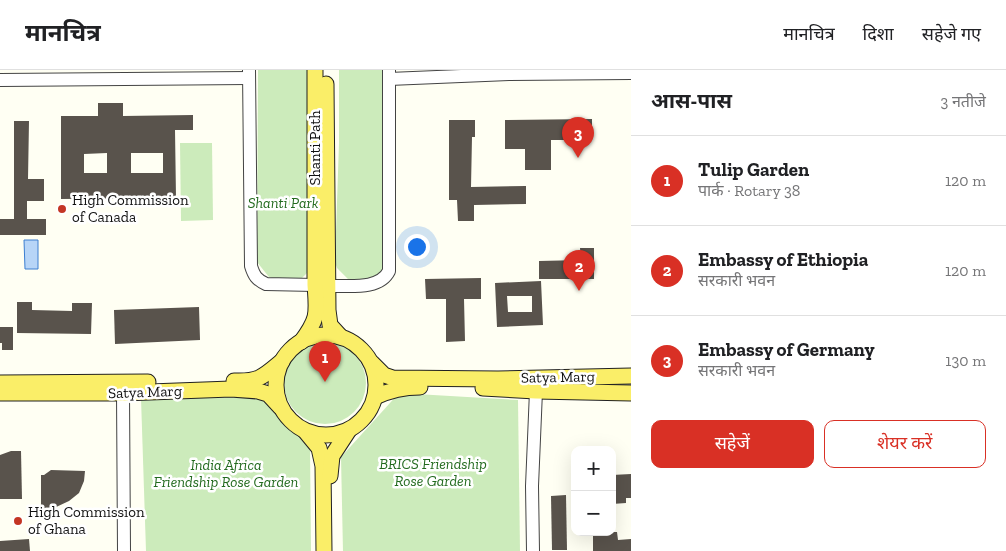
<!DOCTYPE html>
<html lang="hi">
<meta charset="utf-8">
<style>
:root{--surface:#fff;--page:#f6f6f6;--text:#202124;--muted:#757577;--line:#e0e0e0;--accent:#d93025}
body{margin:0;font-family:"Zilla Slab","Noto Sans Devanagari",serif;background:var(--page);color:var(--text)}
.controls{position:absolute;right:15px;bottom:15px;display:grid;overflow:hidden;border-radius:10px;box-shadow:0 5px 20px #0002}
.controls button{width:45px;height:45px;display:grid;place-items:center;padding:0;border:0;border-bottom:1px solid var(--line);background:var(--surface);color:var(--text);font:25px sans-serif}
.you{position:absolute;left:416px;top:176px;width:18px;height:18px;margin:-12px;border:4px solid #fff;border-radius:50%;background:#1a73e8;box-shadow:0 0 0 8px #1a73e833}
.badge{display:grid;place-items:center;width:32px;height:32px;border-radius:50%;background:var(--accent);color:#fff;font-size:16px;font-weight:700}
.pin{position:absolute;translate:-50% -41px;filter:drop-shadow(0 1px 2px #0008)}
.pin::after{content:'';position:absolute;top:26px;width:18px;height:15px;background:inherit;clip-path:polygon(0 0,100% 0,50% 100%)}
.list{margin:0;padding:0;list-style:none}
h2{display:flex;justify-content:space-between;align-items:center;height:65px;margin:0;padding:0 20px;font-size:21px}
h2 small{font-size:16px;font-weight:400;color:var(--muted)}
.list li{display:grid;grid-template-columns:32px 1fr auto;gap:15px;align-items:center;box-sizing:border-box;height:90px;padding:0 20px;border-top:1px solid var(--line)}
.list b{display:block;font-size:19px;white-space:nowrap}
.list p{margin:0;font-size:16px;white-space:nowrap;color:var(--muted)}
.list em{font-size:16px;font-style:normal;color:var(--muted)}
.actions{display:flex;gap:10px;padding:15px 20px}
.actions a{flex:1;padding:11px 0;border:1px solid var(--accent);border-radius:10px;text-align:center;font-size:18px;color:var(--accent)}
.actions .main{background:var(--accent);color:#fff}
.map{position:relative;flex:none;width:631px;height:481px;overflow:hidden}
header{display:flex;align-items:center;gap:30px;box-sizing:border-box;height:70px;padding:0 25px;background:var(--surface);border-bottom:1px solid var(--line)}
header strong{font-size:24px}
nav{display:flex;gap:28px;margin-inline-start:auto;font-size:18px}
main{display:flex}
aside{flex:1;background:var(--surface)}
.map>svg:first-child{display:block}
.green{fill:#ccebbb}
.water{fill:#b7d5f7;stroke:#3c7ed0}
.building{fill:#59534c;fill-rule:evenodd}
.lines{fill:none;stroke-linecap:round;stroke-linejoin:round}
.minor-casing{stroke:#434343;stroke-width:14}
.major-casing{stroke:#212121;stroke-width:17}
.minor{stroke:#fff;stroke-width:12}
.major{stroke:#faee68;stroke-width:15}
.poi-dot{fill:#c43624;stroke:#fff;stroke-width:2}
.labels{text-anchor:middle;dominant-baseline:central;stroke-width:5;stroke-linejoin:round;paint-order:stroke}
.street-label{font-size:15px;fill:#101010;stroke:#fff}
.poi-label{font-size:15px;fill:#101010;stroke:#fff;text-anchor:start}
.park-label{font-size:15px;font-style:italic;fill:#226a1e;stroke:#fff}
</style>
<header>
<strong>मानचित्र</strong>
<nav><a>मानचित्र</a><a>दिशा</a><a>सहेजे गए</a></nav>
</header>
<main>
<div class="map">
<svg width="631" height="481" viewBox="0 0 631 481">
<rect width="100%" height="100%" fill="#fffff3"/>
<g class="green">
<path d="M258 0H310L311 199 300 210 287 213 269 207 257 192Z"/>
<path d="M339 0H383L386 200 379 207 351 212 337 198 335 192 339 73Z"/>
<path d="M180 73H212L213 150 181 151Z"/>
<circle cx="325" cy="313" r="41"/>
<path d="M399 323 518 330 520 481H343L341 387Z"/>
<path d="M259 326 310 378 311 481H146L141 328Z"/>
</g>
<path class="water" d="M24 170H38V199H25Z"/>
<g class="building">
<path d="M98 33H123V46L193 45V60H175L176 128 61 129V46H98ZM107 83V103H84V84ZM131 83H163V103H131Z"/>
<path d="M592 49V70H551V100H525V79H505V50Z"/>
<path d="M449 50H475V67H472L471 117 526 116V134L474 135V151H458L457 130H449Z"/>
<path d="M14 51H29L28 109H44V131H27V149H46V165H0V149H14Z"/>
<path d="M580 178H594V209H539V191L581 190Z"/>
<path d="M481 208V229H464L465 271 446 272V229H426L425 209Z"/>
<path d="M541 211 543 255 497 257 495 213ZM507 226H532V242H508Z"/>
<path d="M17 232H32V240L72 241V233H92L91 264 17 263Z"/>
<path d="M199 237 200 270 115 274 114 240Z"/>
<path d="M0 257H13V280H2V273H0Z"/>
<path d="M11 381H21L22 429H0V385Z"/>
<path d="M51 400 85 401 84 411 79 423 69 431 54 438V445L41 446V405H44Z"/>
<path d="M631 404V428H626V433L612 434V405Z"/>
<path d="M566 425 567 480H552L551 426Z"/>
<path d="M593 462H617L618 470 631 469V481H593Z"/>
<path d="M29 469 30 481H0V471Z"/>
</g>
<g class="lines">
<defs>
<g id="minor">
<path d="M249 0 251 196C254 206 257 210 266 214L315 215"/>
<path d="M389 9 509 4 631 3"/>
<path d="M0 10 249 8"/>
<path d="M328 216C347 215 379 221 389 201V0"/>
<path d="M123 323 124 481"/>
<path d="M533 481 532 416 536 321"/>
</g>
<g id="major">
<path d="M326 14 328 240 330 255 341 267"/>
<circle cx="326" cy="315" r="50"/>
<path d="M301 272C319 248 317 243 315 215V0"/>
<path d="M372 293 384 305 393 308 498 309 631 306"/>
<path d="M234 311C259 312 263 307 282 291"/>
<path d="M0 313 148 312"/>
<path d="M483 318 536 321 631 323"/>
<path d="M0 323H123L231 319 258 321 268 324 280 337"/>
<path d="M375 327C390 320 403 317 420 317"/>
<path d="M305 361 319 378 323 396 324 481"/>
<path d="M330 406 332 386 349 360"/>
</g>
</defs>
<use href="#minor" class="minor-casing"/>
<use href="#major" class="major-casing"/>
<use href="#minor" class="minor"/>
<use href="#major" class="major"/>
</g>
<g class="poi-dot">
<circle cx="62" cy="139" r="5"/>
<circle cx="18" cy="451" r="5"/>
</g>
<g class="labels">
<g class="street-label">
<text transform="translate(315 78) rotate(-90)">Shanti Path</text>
<text transform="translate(558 307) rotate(-1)">Satya Marg</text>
<text transform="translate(145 322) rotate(-2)">Satya Marg</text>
</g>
<g class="poi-label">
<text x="72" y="130">High Commission<tspan x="72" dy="17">of Canada</tspan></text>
<text x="28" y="442">High Commission<tspan x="28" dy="17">of Ghana</tspan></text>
</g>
<g class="park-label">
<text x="283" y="133">Shanti Park</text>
<text x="433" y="394">BRICS Friendship<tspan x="433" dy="17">Rose Garden</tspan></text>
<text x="226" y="395">India Africa<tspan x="226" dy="17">Friendship Rose Garden</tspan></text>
</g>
</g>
</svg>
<div class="controls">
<button>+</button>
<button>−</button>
</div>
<div class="you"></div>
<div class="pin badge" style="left:325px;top:312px">1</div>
<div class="pin badge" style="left:579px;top:221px">2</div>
<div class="pin badge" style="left:578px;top:88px">3</div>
</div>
<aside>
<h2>आस-पास<small>3 नतीजे</small></h2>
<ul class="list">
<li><span class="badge">1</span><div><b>Tulip Garden</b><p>पार्क · Rotary 38</p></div><em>120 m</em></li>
<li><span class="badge">2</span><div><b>Embassy of Ethiopia</b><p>सरकारी भवन</p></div><em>120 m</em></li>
<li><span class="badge">3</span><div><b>Embassy of Germany</b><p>सरकारी भवन</p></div><em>130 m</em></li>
</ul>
<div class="actions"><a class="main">सहेजें</a><a>शेयर करें</a></div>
</aside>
</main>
